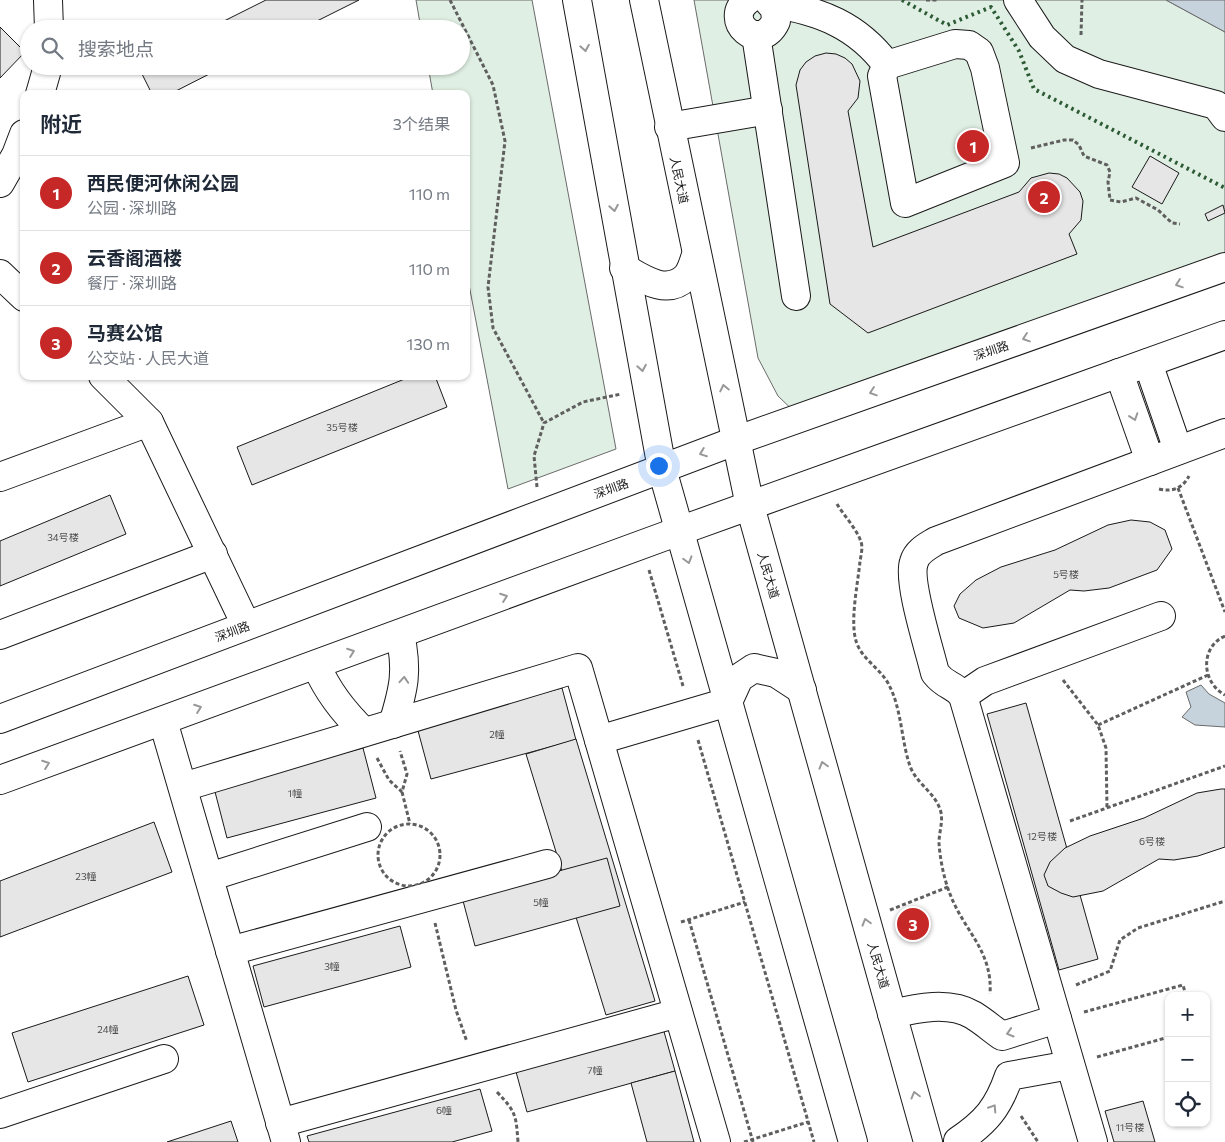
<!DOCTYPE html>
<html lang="zh">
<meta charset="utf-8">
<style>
:root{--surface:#fff;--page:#f2f2f3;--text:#1f2937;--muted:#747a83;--line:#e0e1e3;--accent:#c62828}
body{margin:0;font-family:Commissioner,"Noto Sans SC",sans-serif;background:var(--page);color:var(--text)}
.controls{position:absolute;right:15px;bottom:15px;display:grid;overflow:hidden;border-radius:10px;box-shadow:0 1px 4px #0004}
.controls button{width:45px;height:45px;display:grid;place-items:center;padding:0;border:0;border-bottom:1px solid var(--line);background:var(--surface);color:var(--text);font:25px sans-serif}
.you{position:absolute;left:658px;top:465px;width:18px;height:18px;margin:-12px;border:4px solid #fff;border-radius:50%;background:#1a73e8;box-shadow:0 0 0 8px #1a73e833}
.badge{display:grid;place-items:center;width:32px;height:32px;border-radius:50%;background:var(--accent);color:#fff;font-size:16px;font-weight:700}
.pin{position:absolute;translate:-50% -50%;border:2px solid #fff;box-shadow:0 1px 5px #0006}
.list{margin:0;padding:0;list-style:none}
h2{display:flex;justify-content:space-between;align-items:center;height:65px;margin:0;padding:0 20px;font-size:21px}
h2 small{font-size:16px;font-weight:400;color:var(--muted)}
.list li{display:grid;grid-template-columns:32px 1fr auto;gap:15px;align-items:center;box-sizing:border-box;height:75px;padding:0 20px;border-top:1px solid var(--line)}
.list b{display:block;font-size:19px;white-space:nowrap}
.list p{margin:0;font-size:16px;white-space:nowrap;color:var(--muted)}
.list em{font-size:16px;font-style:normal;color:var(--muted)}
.icon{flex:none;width:28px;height:28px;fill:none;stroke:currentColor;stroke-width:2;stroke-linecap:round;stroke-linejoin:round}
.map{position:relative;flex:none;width:1225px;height:1142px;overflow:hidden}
.search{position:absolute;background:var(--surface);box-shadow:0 1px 4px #0004;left:20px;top:20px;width:450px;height:55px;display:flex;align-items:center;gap:12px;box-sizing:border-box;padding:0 18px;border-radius:28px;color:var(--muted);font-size:19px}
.panel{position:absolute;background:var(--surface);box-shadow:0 1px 4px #0004;left:20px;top:90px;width:450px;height:290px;border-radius:10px}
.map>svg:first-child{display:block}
.green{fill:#e0efe3;stroke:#6a6a6a}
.water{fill:#c6d2dc;stroke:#6a6a6a}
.building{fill:#e6e6e6;stroke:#1a1a1a}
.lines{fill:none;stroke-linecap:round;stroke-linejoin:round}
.minor-casing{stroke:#1a1a1a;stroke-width:30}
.major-casing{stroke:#1a1a1a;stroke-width:30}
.path{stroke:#5f5f5f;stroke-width:3;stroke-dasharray:4 2.5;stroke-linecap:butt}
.minor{stroke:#fff;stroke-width:28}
.major{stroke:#fff;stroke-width:28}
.hedge{stroke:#2b5a34;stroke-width:4;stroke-dasharray:2.5 4;stroke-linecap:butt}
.oneway{stroke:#989898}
.labels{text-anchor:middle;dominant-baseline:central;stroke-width:4;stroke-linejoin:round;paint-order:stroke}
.number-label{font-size:10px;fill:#4d4d4d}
.street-label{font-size:12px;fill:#1a1a1a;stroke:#fff}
</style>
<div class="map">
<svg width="1225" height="1142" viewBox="0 0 1225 1142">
<rect width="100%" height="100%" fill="#fff"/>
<g class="green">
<path d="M416 0H532L616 449 508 489 466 269V94H433L428 66H461V29H421Z"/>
<path d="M694 0H1166L1225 32V260L801 418 778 396 758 358Z"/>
</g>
<g class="water">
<path d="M1166 0H1225V32Z"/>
<path d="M1201 685 1209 694 1225 703V727L1195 725 1182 717 1191 707 1186 692Z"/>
</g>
<g class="building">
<path d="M266 0H359L301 29H208Z"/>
<path d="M0 27 25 52 0 78Z"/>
<path d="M826 53 836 54 845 58 852 64 860 81 858 98 848 111 873 247 1019 192 1031 178 1049 173 1059 174 1067 178 1080 192 1083 201 1081 220 1069 234 1077 254 868 333 830 304 796 85 800 70 806 62 815 56Z"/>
<path d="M138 66H225L170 94H152Z"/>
<path d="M1150 156 1179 173 1162 204 1132 187Z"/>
<path d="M1223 205 1225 213 1208 221 1205 214Z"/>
<path d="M412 376H435L447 407 252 485 237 447Z"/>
<path d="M110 495 126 534 0 586V541Z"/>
<path d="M1131 520 1150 522 1165 530 1172 549 1157 570 1109 588 1084 591 1070 590 1014 623 983 628 959 618 954 606 960 594 976 580 1001 567 1055 550 1108 525Z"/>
<path d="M562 688 576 740 431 779 417 727Z"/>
<path d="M1026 703 1098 959 1059 970 987 714Z"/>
<path d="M576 739 655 1001 606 1015 526 754Z"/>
<path d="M363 748 376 798 227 838 214 788Z"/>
<path d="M1221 789H1225V847L1198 856 1174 860 1159 859 1103 891 1073 897 1061 893 1048 886 1044 875 1050 862 1065 848 1090 836 1144 818 1197 793Z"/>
<path d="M154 822 172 872 0 937V881Z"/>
<path d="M607 858 620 906 475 946 462 897Z"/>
<path d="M400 926 411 967 264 1007 253 966Z"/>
<path d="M188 976 204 1025 28 1082 12 1033Z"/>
<path d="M663 1028 675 1071 527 1112 515 1068Z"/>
<path d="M675 1071 694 1142H647L631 1083Z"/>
<path d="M480 1089 492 1131 452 1142H309L307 1136Z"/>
<path d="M1143 1101 1155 1142H1114L1105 1111Z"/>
<path d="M231 1121 238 1142H167Z"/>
</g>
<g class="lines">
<defs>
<g id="minor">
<path d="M48 0 49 29"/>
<path d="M748 0C721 20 760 55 776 21L775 9 767 0"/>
<path d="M1018 0 1042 37 1065 59 1099 74 1216 105 1225 117"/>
<path d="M771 3C820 11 857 25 887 65L882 76 905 203 1005 163 985 68 979 52 969 45 955 44 887 65"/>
<path d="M756 35 796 296"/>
<path d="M40 94 48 66"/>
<path d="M669 127 768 110"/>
<path d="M0 183 16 155 24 134"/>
<path d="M0 274 24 297"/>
<path d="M1148 363 1178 450"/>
<path d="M1119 373 1150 461"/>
<path d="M103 376 149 422 246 625"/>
<path d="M0 477 149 422"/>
<path d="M0 635 213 554"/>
<path d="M316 665C328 692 343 711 364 732"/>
<path d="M963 696 985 681 1161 616"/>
<path d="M0 719 735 441 1225 267"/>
<path d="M163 721 286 1142"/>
<path d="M393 724C404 688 408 671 400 634"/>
<path d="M599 740 728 702"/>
<path d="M0 780 679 531 1225 335"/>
<path d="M183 787 578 668 716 1142"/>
<path d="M209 877 367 827"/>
<path d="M230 951 547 864"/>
<path d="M892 1014C917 1008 949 1001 973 1015 983 1021 992 1029 1002 1036L1057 1019"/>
<path d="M0 1114 164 1059"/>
<path d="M280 1123 678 1013"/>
<path d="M958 1141C986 1122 998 1108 1009 1076L1070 1065"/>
<path d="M1093 1142 963 696C953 683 947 688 935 673 930 651 907 581 914 562 917 551 928 546 936 541L1225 433"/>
</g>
<g id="major">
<path d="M577 0 662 469 853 1142"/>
<path d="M644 0 750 506 928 1142"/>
<path d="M624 268C643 279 667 296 686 277 691 272 694 261 696 255"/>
<path d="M728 702 739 678 754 668 776 673 802 690"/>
</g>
</defs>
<use href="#minor" class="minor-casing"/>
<use href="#major" class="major-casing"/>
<g class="path">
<path d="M450 0 493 85 505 141 488 287 493 328 544 423"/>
<path d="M926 0H938"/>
<path d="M1081 35 1082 0"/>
<path d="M1031 148 1064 140H1073L1079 145 1084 156 1107 165 1110 172 1108 182 1110 200 1121 202 1136 198 1158 210 1172 223 1180 224"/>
<path d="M537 487 534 456 544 423 583 402 621 394"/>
<path d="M1178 488 1225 612"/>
<path d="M1159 489C1172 492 1182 489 1189 476"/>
<path d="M837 504C844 516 857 529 861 542 863 547 861 556 860 561 858 584 849 623 857 644 864 661 882 670 889 685 902 710 901 740 910 766 916 783 934 792 940 809 944 820 939 831 939 843 940 859 944 879 950 894 964 931 993 951 990 994"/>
<path d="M649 570 683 686"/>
<path d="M1225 636C1200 647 1201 682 1225 695"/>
<path d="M1063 680 1098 725 1106 748 1107 808"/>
<path d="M1098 725 1208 675"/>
<path d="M698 740 814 1142"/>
<path d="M377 758 389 780 402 792 407 774 400 751"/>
<path d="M402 792 410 824"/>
<path d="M1070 821 1225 766"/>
<circle cx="409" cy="855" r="31"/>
<path d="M890 910 948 887"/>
<path d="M689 920 753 1142"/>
<path d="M681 922 745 902"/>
<path d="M435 923 456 1010 467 1042"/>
<path d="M1076 985 1110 971 1120 940 1138 928 1225 901"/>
<path d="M1084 1012 1183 985 1186 996"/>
<path d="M1097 1057 1169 1037"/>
<path d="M497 1092C516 1112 516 1115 518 1142"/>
<path d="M1021 1116 1038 1142"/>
<path d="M744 1142 808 1122"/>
</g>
<use href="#minor" class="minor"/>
<use href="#major" class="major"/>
<path class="hedge" d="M902 0 947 25 991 7 1019 51 1034 89 1225 188"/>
</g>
<defs><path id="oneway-chevron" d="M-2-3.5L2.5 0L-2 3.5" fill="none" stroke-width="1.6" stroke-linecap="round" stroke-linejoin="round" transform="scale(1.25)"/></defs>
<g class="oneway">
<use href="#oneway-chevron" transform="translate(585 48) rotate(80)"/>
<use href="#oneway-chevron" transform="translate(614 208) rotate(80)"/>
<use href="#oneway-chevron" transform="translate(1179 284) rotate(161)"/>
<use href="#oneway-chevron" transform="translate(1026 338) rotate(161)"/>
<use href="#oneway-chevron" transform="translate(642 368) rotate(80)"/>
<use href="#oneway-chevron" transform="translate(724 388) rotate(-102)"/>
<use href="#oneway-chevron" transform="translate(873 392) rotate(161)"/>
<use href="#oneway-chevron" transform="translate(1134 417) rotate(71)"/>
<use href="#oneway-chevron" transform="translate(703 453) rotate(159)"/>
<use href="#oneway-chevron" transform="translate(688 560) rotate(74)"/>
<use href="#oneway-chevron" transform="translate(504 597) rotate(-20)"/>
<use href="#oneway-chevron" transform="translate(351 652) rotate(-20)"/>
<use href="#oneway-chevron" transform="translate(404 680) rotate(-86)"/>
<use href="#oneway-chevron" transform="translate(198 708) rotate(-20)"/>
<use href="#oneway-chevron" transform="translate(46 764) rotate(-20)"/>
<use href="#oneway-chevron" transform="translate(823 765) rotate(-106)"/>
<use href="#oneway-chevron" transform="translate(866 922) rotate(-106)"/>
<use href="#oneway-chevron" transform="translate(1010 1033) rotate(163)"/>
<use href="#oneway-chevron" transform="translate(915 1095) rotate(-105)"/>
<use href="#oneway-chevron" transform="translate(993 1108) rotate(-57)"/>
</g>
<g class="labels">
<g class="number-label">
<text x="342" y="427">35号楼</text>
<text x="63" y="537">34号楼</text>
<text x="1066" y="574">5号楼</text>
<text x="497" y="734">2幢</text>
<text x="295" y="793">1幢</text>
<text x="1042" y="836">12号楼</text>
<text x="1152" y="841">6号楼</text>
<text x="86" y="876">23幢</text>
<text x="541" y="902">5幢</text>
<text x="332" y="966">3幢</text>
<text x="108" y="1029">24幢</text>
<text x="595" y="1070">7幢</text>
<text x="444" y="1110">6幢</text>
<text x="1130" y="1127">11号楼</text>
</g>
<g class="street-label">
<text transform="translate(680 180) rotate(78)">人民大道</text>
<text transform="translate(991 350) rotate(-19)">深圳路</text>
<text transform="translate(611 488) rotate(-20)">深圳路</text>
<text transform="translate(769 575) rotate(74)">人民大道</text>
<text transform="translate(232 631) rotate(-21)">深圳路</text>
<text transform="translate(879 965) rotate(74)">人民大道</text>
</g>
</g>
</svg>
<div class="controls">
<button>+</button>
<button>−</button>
<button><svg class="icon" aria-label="locate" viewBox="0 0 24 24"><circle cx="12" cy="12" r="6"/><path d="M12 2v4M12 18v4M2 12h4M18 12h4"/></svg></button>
</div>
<div class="you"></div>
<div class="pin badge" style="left:973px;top:146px">1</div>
<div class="pin badge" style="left:1044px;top:197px">2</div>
<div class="pin badge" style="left:913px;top:924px">3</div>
<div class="search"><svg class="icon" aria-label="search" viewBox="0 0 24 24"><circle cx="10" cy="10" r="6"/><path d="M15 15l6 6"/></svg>搜索地点</div>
<section class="panel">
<h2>附近<small>3个结果</small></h2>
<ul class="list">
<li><span class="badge">1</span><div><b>西民便河休闲公园</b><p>公园 · 深圳路</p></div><em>110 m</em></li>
<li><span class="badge">2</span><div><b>云香阁酒楼</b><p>餐厅 · 深圳路</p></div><em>110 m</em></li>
<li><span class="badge">3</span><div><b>马赛公馆</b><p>公交站 · 人民大道</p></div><em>130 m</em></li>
</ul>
</section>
</div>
